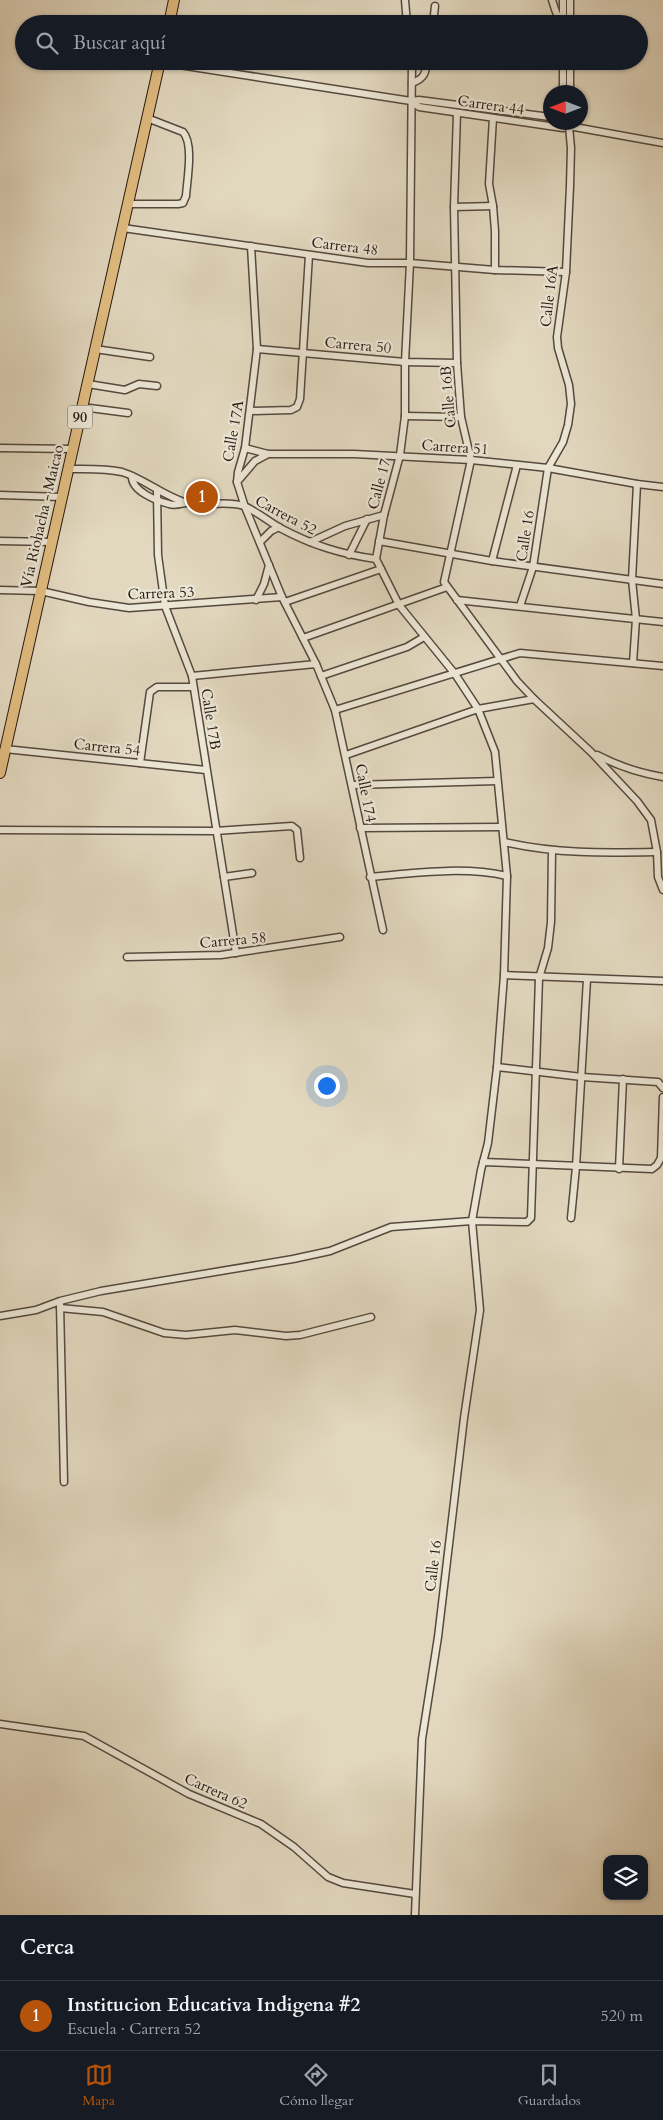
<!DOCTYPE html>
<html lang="es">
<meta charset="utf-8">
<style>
:root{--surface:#171b24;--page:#20242c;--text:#f1f3f6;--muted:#9ea1a6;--line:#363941;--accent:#b45309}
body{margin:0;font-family:Cardo,serif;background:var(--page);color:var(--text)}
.controls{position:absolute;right:15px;bottom:15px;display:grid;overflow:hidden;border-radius:10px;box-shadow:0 1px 4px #0004}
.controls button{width:45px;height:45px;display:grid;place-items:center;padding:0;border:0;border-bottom:1px solid var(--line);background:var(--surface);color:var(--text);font:25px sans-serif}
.compass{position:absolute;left:543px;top:85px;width:45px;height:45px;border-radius:50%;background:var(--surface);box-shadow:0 1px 4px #0004;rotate:270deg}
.you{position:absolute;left:326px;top:1085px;width:18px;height:18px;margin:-12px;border:4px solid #fff;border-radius:50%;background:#1a73e8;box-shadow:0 0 0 8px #1a73e833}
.badge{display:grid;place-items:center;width:32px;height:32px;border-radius:50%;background:var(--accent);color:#fff;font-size:16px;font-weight:700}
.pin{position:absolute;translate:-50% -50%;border:2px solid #fff;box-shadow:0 1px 5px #0006}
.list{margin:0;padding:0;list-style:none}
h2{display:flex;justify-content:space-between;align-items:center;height:65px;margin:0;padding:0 20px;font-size:21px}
h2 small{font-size:16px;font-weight:400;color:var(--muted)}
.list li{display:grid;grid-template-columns:32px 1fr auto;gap:15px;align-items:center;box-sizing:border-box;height:70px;padding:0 20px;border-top:1px solid var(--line)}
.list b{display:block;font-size:19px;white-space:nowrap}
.list p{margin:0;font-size:16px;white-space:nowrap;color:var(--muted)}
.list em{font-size:16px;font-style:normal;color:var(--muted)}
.icon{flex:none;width:28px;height:28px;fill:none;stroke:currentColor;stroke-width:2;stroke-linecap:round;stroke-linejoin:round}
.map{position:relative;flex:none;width:663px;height:1915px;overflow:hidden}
.search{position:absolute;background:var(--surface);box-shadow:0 1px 4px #0004;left:15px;right:15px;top:15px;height:55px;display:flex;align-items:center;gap:12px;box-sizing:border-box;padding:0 18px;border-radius:28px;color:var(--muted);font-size:19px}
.sheet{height:135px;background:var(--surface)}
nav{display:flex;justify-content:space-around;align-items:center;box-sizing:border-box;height:70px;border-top:1px solid var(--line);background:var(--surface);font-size:14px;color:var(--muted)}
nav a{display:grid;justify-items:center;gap:2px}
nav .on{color:var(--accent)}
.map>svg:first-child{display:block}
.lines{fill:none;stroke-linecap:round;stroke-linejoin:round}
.minor-casing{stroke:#55493f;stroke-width:9}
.trunk-casing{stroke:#261914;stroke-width:12}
.minor{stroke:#ece6d5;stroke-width:6}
.trunk{stroke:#e1bc80;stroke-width:10}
.labels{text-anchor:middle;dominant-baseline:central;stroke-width:4.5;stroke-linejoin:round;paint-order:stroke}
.shield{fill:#ece6d5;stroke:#61564e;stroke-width:1}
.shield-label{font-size:14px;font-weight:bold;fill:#261914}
.street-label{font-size:15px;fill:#261914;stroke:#ece6d5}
</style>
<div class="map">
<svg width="663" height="1915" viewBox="0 0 663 1915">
<rect width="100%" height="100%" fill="#e2d8bf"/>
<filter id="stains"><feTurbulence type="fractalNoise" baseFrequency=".004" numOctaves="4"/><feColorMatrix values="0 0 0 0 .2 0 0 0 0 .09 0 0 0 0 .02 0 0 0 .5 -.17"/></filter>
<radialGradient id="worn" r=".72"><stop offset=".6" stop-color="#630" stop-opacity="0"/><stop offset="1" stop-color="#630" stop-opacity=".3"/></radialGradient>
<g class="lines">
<defs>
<g id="minor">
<path d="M405 0 407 24"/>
<path d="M552 0C556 11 556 21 570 22"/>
<path d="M433 24 435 6"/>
<path d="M563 24V0"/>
<path d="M570 24V0"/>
<path d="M412 61 410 263 405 362V416L400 455 384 515 376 559 399 605 455 674 478 709 495 752 507 876 504 975 497 1067 488 1143 481 1170 472 1221 480 1310 464 1418 438 1637 422 1739 415 1915"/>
<path d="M563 61V92"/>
<path d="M570 61V92"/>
<path d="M160 62 411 101 419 100 550 117"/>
<path d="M412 83C424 79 426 73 427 61"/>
<path d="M411 101 419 107 563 128 569 126 663 143"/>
<path d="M457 113 454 207 457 363 461 417 471 460 444 582 517 681 534 699 591 752 637 801 651 820 657 852 658 877 663 890"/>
<path d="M493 118 489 184 493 206 495 231V270"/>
<path d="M128 204H178L183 203 186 196C187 180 194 144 183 132L147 118"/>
<path d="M454 207 493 206"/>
<path d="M123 228 368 263H410L495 270 566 272"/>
<path d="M251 246 257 349 245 448 238 472 237 482 245 507 282 597 316 664 335 710 383 930"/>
<path d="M95 349 150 357"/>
<path d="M257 349 405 362 457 363"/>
<path d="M88 384 125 390 139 384 157 386"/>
<path d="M82 407 128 413"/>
<path d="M250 411 291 410 297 407 300 399 309 255"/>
<path d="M405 416 461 417"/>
<path d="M0 448 73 449"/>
<path d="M245 448 268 454H354L471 460 548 468 637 484 663 487"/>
<path d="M69 469C85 469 105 468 122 472 145 479 163 496 187 503 205 507 225 500 244 506 256 511 268 521 280 528 312 545 340 554 376 559"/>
<path d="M132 476C131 491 157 501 169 504 175 506 180 504 185 503"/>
<path d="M237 482 255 461 268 454"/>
<path d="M157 491 158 555 165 606 192 676 236 953"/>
<path d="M0 495 62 497"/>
<path d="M0 541 52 542"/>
<path d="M379 541 492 561 663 584"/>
<path d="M260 542 271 531 279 527"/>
<path d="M310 542 345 526 384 515"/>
<path d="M349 555 367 519"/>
<path d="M492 561 517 465"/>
<path d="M0 590 41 591 89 602 129 608 282 597"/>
<path d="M256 600 264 584 269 565"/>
<path d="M457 600 663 622"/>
<path d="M285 602 381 569"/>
<path d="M520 606 533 567 548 468 563 442 568 425 571 404 569 385 558 348 557 337 566 272 570 186 571 148 569 126 566 122"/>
<path d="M303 638 447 587"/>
<path d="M633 663 636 619 632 580 637 484"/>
<path d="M192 676 316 664"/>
<path d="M321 676 407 647 424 637"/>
<path d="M335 710 520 653 663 666"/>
<path d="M5 749 206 770"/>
<path d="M346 755 478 709 534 699"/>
<path d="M597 755C618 766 639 773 663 777"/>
<path d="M140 763 150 692 157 687H193"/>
<path d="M352 785 497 781"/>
<path d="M360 828 502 827"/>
<path d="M0 830 215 831 292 826 297 830 300 858"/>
<path d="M504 842C557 854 603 853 657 852"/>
<path d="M224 877 252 873"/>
<path d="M370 877C415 873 463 866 507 876"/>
<path d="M127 957 221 955 340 937"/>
<path d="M504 975 663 981"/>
<path d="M497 1067 582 1077 658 1082 663 1088"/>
<path d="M483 1162 652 1169 657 1165 661 1158 663 1097"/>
<path d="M619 1169 623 1079"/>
<path d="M571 1218 576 1167 587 979"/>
<path d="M60 1304 64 1482"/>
<path d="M60 1308 103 1312 164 1333 186 1335 235 1330 286 1336 300 1335 371 1317"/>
<path d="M0 1316 36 1310 60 1301 101 1291 293 1259 330 1251 391 1227 472 1221 527 1222 531 1218 539 978 548 948 551 922 552 851"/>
<path d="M0 1724 84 1736 189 1794 261 1824 294 1847 328 1877 343 1883 415 1894"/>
</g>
<g id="trunk">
<path d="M169 24 174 0"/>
<path d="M0 773 160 61"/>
</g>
</defs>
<use href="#minor" class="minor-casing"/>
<use href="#trunk" class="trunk-casing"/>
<use href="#minor" class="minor"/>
<use href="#trunk" class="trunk"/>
</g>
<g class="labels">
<rect class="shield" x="67.5" y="405.5" width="25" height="23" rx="4"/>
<g class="shield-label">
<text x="80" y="417">90</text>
</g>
<g class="street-label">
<text transform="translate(491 105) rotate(8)">Carrera 44</text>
<text transform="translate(345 246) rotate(7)">Carrera 48</text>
<text transform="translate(549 296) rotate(-83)">Calle 16A</text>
<text transform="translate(358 345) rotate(5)">Carrera 50</text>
<text transform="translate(448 397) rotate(-95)">Calle 16B</text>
<text transform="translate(233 431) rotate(-80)">Calle 17A</text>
<text transform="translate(455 447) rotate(4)">Carrera 51</text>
<text transform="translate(379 484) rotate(-75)">Calle 17</text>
<text transform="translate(286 515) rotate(28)">Carrera 52</text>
<text transform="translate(42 516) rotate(-77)">Vía Riohacha - Maicao</text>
<text transform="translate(525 536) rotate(-81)">Calle 16</text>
<text transform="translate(161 593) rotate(-2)">Carrera 53</text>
<text transform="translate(211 719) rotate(81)">Calle 17B</text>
<text transform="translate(107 747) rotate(6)">Carrera 54</text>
<text transform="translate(366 793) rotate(79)">Calle 174</text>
<text transform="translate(233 940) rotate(-5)">Carrera 58</text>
<text transform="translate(433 1566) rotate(-83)">Calle 16</text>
<text transform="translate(216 1791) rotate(24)">Carrera 62</text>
</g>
</g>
<rect width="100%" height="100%" filter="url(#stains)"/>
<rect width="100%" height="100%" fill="url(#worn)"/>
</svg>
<div class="controls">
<button><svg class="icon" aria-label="layers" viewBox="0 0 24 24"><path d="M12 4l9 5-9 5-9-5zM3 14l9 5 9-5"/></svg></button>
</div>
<svg class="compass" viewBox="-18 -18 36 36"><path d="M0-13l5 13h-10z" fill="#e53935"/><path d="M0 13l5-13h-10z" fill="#9ea1a6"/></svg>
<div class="you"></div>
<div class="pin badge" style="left:202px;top:497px">1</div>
<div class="search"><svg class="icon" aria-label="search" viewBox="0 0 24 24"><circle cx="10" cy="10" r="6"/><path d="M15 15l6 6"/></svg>Buscar aquí</div>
</div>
<section class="sheet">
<h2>Cerca<small></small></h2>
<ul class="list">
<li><span class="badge">1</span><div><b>Institucion Educativa Indigena #2</b><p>Escuela · Carrera 52</p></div><em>520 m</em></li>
</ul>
</section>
<nav>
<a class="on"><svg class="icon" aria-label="map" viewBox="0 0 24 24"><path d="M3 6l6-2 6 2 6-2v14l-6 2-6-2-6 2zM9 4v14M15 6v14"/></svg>Mapa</a>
<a><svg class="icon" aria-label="directions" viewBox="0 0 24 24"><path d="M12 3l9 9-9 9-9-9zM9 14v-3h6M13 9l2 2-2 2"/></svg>Cómo llegar</a>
<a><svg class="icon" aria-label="saved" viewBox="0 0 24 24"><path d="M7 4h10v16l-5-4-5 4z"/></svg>Guardados</a>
</nav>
